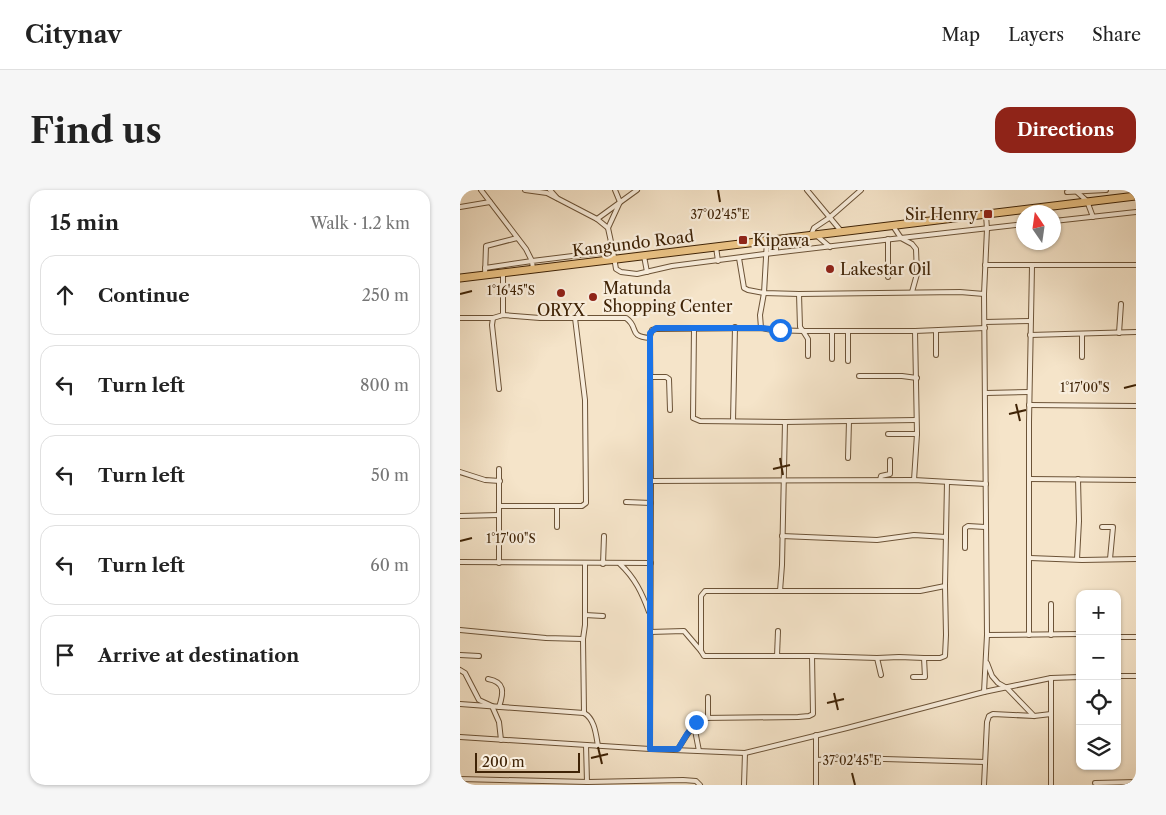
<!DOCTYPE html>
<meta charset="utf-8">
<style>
:root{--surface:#fff;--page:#f6f6f6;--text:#222;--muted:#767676;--line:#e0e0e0;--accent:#8f2418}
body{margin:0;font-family:"Libre Caslon Text",serif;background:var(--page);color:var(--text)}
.controls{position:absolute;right:15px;bottom:15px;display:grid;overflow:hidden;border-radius:10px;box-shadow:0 1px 4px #0004}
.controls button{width:45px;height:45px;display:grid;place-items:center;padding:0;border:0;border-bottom:1px solid var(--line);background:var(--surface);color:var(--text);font:25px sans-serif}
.compass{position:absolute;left:556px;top:15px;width:45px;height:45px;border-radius:50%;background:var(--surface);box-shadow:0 1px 4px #0004;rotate:347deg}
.scale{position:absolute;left:15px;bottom:12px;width:105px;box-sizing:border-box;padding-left:5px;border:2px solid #3f2306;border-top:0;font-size:14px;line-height:18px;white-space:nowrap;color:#3f2306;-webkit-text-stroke:4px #f8eddc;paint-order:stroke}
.stop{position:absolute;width:15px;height:15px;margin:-11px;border:4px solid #1a73e8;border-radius:50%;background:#fff}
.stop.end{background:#1a73e8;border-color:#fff;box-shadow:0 1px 5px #0008}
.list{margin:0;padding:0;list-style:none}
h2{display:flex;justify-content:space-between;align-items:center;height:65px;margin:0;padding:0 20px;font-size:21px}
h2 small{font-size:16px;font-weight:400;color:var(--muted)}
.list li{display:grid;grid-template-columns:32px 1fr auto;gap:15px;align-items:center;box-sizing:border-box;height:80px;margin:0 10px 10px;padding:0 10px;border:1px solid var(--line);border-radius:15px}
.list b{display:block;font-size:19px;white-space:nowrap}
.list em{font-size:16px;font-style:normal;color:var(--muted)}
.icon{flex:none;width:28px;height:28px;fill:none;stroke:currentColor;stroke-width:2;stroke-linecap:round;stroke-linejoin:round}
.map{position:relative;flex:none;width:676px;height:595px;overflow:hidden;border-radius:15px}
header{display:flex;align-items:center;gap:30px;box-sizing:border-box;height:70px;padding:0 25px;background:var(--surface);border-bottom:1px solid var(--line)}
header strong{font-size:24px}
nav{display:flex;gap:28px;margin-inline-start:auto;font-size:18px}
.intro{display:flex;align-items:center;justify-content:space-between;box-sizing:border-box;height:120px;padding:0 30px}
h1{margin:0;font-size:35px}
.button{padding:12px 22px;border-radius:15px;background:var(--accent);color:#fff;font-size:18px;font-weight:700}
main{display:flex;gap:30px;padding:0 30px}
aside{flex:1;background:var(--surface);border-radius:15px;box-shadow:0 1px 4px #0004}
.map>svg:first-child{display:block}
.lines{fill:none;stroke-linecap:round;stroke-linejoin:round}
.street-casing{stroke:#6c5337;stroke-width:6}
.highway-casing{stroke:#3f2306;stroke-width:9}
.street{stroke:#f8eddc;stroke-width:4}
.highway{stroke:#eac284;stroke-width:7}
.route{stroke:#1a73e8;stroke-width:6}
.ticks{fill:none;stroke:#3f2306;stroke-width:2}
.poi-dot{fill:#8f2418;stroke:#f8eddc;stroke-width:2}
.labels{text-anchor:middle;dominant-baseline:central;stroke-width:4.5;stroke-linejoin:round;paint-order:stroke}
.poi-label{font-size:16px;fill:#3f2306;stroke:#f8eddc;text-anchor:start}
.street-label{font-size:16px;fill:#3f2306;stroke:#f8eddc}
.ticks-label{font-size:12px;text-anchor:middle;fill:#3f2306;stroke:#f8eddc;stroke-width:4.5;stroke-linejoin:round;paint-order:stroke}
</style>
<header>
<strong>Citynav</strong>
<nav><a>Map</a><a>Layers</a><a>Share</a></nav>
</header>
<div class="intro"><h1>Find us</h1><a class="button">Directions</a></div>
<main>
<aside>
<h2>15 min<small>Walk · 1.2 km</small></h2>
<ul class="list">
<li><svg class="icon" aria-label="ahead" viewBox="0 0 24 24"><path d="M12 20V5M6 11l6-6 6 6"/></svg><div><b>Continue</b></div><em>250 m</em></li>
<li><svg class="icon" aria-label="left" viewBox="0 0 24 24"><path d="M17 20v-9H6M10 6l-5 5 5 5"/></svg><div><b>Turn left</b></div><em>800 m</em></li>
<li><svg class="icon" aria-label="left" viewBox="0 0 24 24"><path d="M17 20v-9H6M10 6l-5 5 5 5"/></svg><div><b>Turn left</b></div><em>50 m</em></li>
<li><svg class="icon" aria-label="left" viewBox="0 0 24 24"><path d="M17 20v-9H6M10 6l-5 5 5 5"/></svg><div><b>Turn left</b></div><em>60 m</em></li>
<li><svg class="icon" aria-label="arrive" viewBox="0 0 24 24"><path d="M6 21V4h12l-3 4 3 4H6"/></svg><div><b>Arrive at destination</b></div></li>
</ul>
</aside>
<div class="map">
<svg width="676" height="595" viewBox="0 0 676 595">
<rect width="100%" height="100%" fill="#f5e4c9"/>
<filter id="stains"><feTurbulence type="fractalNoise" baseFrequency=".004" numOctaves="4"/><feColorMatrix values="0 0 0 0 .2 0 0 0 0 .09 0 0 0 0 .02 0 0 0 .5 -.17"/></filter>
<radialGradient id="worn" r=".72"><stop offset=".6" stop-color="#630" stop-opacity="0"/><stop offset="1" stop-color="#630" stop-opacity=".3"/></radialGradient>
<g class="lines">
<defs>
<g id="street">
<path d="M21 0 66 59 72 71 25 78"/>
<path d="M65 0 87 3 137 29 148 38"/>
<path d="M90 0 97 8"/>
<path d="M347 0 381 41"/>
<path d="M607 2 646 0"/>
<path d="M617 2 627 11 633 27"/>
<path d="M0 17 30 12"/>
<path d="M137 29 177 0"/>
<path d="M594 31 676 22"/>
<path d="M433 36 441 48 564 34"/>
<path d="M351 45 354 38 369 28 401 0"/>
<path d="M356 45 370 57"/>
<path d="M428 49V87"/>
<path d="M307 50 304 103 339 104"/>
<path d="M256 57 258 71"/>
<path d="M153 61 156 79 161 82 177 84 212 76 305 64 441 48 452 54 456 59 457 84 452 102"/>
<path d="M316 62V49"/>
<path d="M184 66 187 82"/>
<path d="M279 68 284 98 288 100 304 103 300 125 301 138"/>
<path d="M525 75H676"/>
<path d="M73 79 72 71 153 61 148 38 160 12 155 0"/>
<path d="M43 83V125"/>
<path d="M25 85 26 56 57 48"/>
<path d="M0 128H33"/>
<path d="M525 132 570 131"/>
<path d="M234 138 233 228 240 231 325 232"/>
<path d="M372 141H455"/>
<path d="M388 141V171"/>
<path d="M476 141V165"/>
<path d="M659 143 661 114"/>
<path d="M570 145 676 142"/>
<path d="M622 167V144"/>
<path d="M372 169V141H343L340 137 339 104 500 102 524 104"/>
<path d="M399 186H442L457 188"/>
<path d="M190 187H206L209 189 210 220"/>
<path d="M39 199 32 135 33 128 43 125 80 128H166C180 138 167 146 190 148"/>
<path d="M526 203 569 202"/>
<path d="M569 215 676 216"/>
<path d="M273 231 275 137"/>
<path d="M428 244H457"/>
<path d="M388 268 389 231 456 230"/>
<path d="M39 279V373"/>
<path d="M0 282 25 290 40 291"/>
<path d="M569 289 676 290"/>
<path d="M420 290 421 286 430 284V270"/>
<path d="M454 290 457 244 455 141 525 138"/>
<path d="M191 291 190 146 192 140 196 139 301 138 312 140 343 141 348 149V166"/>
<path d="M166 312 191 313"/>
<path d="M39 316H122L126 313 125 210 115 128"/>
<path d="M97 316V337"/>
<path d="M0 326 39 325"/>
<path d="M642 337H653L650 369"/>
<path d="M322 346 417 350 454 345 486 347"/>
<path d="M505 358V338L508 336 525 337"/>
<path d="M570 368 622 370 676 369"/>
<path d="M617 369 619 331 618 289"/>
<path d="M0 372 191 373"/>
<path d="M143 374 144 346"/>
<path d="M160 374C175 388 182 403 189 422"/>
<path d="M320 401H460L485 396 487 292"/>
<path d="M591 414V445"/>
<path d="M125 425 143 426"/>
<path d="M0 440 86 448 123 449"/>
<path d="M190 442 224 441 241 461"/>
<path d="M527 445 620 444"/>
<path d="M569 445V232L572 76"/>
<path d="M657 447H676"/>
<path d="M0 465 19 466"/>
<path d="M317 466 318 441"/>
<path d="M352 466 417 468 421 485"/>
<path d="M417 468 439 467 464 468 465 487H453"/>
<path d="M464 468H480L485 466 486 445 485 396"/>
<path d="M527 473 532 486 538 493 547 498 574 526"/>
<path d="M0 480 5 483 19 510 32 516 39 532 41 550"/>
<path d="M657 486H676"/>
<path d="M28 489C45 492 44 502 39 517"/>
<path d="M524 502 527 445 524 104 527 39 526 25"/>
<path d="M248 507V528"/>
<path d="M0 514 124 523C135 529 136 545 138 556"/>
<path d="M124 523 123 449 125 435V373"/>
<path d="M234 535 239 561"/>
<path d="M0 547 190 559 285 563 387 538 524 502 591 488 620 487"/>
<path d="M126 555 127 592"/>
<path d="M190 559 191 291 454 290 526 294"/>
<path d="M218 559C225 548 231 536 242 528L338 527 349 526 353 524 352 466H244L241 461V406L245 401H320L322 375 325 232 389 231"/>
<path d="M356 570 391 568 525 572"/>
<path d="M0 589 128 592 223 590 236 591 240 595"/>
<path d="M635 593 676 592"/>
<path d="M284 595 285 563"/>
<path d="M356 595V545"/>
<path d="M524 595 527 532 529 526 533 524 574 526 591 524"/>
<path d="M591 595V488"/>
</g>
<path id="highway" d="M0 88 676 6"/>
</defs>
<use href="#street" class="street-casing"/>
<use href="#highway" class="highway-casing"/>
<use href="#street" class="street"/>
<use href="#highway" class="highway"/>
</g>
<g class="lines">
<path class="route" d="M236 532 227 544 218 559H190V143L196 138H301L320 140"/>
</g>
<path class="ticks" d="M258 0 260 12M0 104 12 101M664 198 676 195M556 214 560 231M549 224 566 220M320 268 323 285M313 279 330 275M0 351 12 348M374 503 378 520M367 513 384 509M138 557 142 574M131 568 148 564M392 583 395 595"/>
<g class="poi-dot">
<rect x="523" y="19" width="10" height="10" rx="2.5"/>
<rect x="278" y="45" width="10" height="10" rx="2.5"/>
<circle cx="370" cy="79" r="5"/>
<circle cx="101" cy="103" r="5"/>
<circle cx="133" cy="107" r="5"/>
</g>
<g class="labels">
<g class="poi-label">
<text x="518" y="24" text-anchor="end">Sir Henry</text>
<text x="293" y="50">Kipawa</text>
<text x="380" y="79">Lakestar Oil</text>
<text x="143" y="98">Matunda<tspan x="143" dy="18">Shopping Center</tspan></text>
<text x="101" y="120" text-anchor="middle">ORYX</text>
</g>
<g class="street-label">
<text transform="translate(173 53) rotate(-7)">Kangundo Road</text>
</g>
</g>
<g class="ticks-label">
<text x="260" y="29">37°02'45"E</text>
<text x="51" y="105">1°16'45"S</text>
<text x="625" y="202">1°17'00"S</text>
<text x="51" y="353">1°17'00"S</text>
<text x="392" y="575">37°02'45"E</text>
</g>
<rect width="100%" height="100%" filter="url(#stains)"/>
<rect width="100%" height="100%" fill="url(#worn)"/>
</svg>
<div class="controls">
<button>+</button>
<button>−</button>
<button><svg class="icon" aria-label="locate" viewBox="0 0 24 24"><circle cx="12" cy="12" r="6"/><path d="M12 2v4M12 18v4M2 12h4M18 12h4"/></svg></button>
<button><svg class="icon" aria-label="layers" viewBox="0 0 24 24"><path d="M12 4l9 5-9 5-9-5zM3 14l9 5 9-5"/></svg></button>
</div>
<svg class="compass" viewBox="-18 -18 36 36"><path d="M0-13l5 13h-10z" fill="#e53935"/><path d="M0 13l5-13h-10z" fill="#767676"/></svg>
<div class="scale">200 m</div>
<div class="stop" style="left:320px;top:140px"></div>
<div class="stop end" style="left:236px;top:532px"></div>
</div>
</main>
